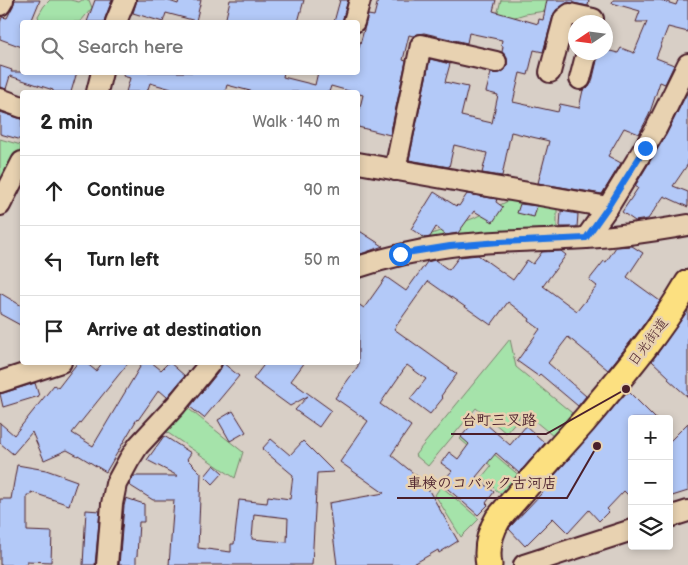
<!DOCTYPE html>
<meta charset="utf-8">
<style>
:root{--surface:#fff;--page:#f6f6f6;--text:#222;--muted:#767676;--line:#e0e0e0}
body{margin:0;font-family:"Balsamiq Sans","Klee One",sans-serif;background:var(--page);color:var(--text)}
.controls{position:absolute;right:15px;bottom:15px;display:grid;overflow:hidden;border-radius:5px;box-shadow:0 2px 8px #0003}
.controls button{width:45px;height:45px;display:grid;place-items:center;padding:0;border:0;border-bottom:1px solid var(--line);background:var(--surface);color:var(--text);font:25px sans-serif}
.compass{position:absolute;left:568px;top:15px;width:45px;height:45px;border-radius:50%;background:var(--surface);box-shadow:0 2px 8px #0003;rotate:257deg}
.stop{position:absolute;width:15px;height:15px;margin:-11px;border:4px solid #1a73e8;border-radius:50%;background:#fff}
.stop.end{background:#1a73e8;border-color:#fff;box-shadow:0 1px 5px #0008}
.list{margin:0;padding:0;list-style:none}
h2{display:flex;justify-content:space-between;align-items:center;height:65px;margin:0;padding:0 20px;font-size:21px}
h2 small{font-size:16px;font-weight:400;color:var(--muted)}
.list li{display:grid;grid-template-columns:32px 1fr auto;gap:15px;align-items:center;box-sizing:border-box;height:70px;padding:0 20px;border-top:1px solid var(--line)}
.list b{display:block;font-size:19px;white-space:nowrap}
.list em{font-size:16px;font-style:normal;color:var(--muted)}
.icon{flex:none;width:28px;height:28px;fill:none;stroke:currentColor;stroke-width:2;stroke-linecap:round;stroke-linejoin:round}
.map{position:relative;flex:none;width:688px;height:565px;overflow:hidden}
.search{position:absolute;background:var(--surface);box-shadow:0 2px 8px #0003;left:20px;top:20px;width:340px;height:55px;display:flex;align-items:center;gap:12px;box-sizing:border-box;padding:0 18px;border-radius:5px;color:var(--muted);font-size:19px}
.panel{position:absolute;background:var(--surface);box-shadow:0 2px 8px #0003;left:20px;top:90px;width:340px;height:275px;border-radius:5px}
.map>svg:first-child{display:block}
.green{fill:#a5e3aa;stroke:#78816a}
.building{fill:#b3c9f8;stroke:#4a1f2b;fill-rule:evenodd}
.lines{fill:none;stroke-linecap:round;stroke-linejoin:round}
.minor-casing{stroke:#4a1f2b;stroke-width:24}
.major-casing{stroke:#4a1f2b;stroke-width:29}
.minor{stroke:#e8d2b1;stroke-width:20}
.major{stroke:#fce080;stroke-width:25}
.route{stroke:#1a73e8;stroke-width:6}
.labels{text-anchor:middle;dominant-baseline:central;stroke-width:5;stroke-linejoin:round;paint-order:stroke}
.street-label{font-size:14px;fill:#4a1f2b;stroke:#e8d2b1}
.leader{fill:none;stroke:#4a1f2b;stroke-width:2}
.callout-dot{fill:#4a1f2b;stroke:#e8d2b1;stroke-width:2}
.callout-label{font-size:15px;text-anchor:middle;font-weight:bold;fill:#4a1f2b;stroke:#e8d2b1;stroke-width:5;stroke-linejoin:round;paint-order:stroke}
</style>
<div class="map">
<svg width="688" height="565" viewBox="0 0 688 565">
<rect width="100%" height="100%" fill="#d8cfc6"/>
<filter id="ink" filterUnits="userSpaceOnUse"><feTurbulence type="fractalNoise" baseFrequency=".02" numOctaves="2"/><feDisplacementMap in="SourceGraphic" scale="10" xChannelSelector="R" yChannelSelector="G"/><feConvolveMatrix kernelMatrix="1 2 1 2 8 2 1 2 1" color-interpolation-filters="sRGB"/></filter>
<g filter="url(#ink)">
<g class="green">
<path d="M50 0H70L79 2 82 0H89L92 8 80 22H40L38 16 44 6Z"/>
<path d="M501 0H559V9L525 14 495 23Z"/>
<path d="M0 139 21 145 20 153 6 182 0 180Z"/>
<path d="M512 199 557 203V230L403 245 474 218Z"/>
<path d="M510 339 516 367 572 413 553 436 524 412 506 433 476 408 428 466 415 455Z"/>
<path d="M185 406 243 452 235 478 165 431Z"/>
<path d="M467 431 522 478 505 498 482 477 491 466 460 439Z"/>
<path d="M441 486 479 519 461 537 435 495Z"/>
</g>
<g class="building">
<path d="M15 0H40L31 22H22V47L0 39V23L2 17 7 18 13 6Z"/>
<path d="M95 0H112L105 18 104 22H87Z"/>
<path d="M137 0H166L178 4 179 0H201L196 21 166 13 163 22 133 13Z"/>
<path d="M230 0H304L298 22H225Z"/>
<path d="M340 0H348L342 22H334Z"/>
<path d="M378 0H496L493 11 538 24 539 19 543 20 547 0H589L588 6 568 2 556 10 553 16 543 52 534 50 528 75 520 73 513 102 558 112 560 104 579 108 583 90 589 87 592 82 599 52H606V50L618 53 621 48 634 53 647 22H636L640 11 612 3 613 0H660L676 5 678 0H688V32L668 27 656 58 674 65 665 84 660 82 649 115 639 134 624 128 608 156 621 163 602 194 538 183 549 141 511 132 502 176 482 173 487 153 454 145 449 167 409 160 430 59 450 64 445 82 468 87 461 116 492 123 498 95 486 92 491 73H500L505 70 507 65V58L502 52 503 46 501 45 502 40 469 33 467 43 424 33 418 34 413 36 409 35 403 60 406 61 390 135 358 127V115L363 95 331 86 329 92H254L227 85 225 92H174L175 90 150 83 147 92H126L130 78 123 76 124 72H284L283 77 315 85 318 72H358V48H359L368 15 374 16Z"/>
<path d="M0 66 12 70 11 72H77L71 92H53V90L10 76 6 89 0 87Z"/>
<path d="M688 91V164L673 186 688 192V207L664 196 648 219 635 221 622 212 638 188 635 186 666 135Z"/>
<path d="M0 112 18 118 22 119V140L0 134Z"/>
<path d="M434 192 456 206 457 205 459 206 467 194 497 199 496 202 503 207 493 222 474 211 458 233 446 235 436 227 430 237 425 238 411 229Z"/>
<path d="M520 204 537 206 534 217 517 213Z"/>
<path d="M561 211 578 214 577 227H560Z"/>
<path d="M358 230 383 246 358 255Z"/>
<path d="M632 246 643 253 627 277 660 301 641 328 608 370 568 337 548 363 586 396 578 406 540 374 538 376 517 361 540 329 529 321 530 319 508 302 491 325 428 281 394 329 457 374 441 396 443 398 430 414 410 399 426 379 407 365 380 404 411 426 391 455 424 482 458 541 439 553 438 550 412 565H337L329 503 384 493 340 462 368 421 335 398 358 366V304L364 308 386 277 406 291 427 262 435 260 449 270 459 257 478 255 513 280 527 260 533 264 542 252 561 251 566 255 543 286 577 311 597 286 589 280 604 261 606 262 616 247Z"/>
<path d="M0 293 22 306V326L0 314Z"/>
<path d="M688 310V397L668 379 669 377 652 361Z"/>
<path d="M78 362H85L96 371 103 362H129L72 433 93 446 143 362H151L161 370 169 362 185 376 167 397 159 390 138 420 137 419 106 472 78 455V456L67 450 44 460 32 432 13 454 0 443V423L14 435 54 385 58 388Z"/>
<path d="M266 362H305L291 381 331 410 319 427 295 410 308 396 290 406 253 379Z"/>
<path d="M223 363 239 376 204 418 190 407 220 370Z"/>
<path d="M35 383 39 396 3 407 0 394Z"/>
<path d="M629 392 656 419H632V499L624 491 607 509 609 511 599 521 589 510 568 533 553 518 525 546 509 529 510 527 556 478 554 476 620 400Z"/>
<path d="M233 411 246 432 230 441 218 420Z"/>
<path d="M478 417 510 445 526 426 545 443 519 473 496 453 476 477 494 492 486 503 488 505 478 515 441 483 452 471 441 463 449 452 458 459 469 444 461 437Z"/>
<path d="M688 423V491L669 497V442Z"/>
<path d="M164 436 191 453 187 459 201 473 198 548 231 552V544H234L239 500 267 503 268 496 290 499 293 475 262 449 271 439 290 455 303 441 334 472 317 473 312 565H169L174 500H153L129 485 134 476H178L147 460ZM254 514 288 518 287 542 252 539Z"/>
<path d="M17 465 46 470 77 481 69 505 31 492V495H27V531L52 532 51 562 27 561V565H0V499H11Z"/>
<path d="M214 465 223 473 213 484 205 476Z"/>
<path d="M126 498 144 504V522H139L137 556H136V565H119L124 506Z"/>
<path d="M86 510 100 511 95 565H83Z"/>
</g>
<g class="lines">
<defs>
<g id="minor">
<path d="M0 5 3 0"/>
<path d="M116 22 125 0"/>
<path d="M354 22 360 0"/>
<path d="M550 72 564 19 570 14 593 19 592 22"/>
<path d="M580 79 587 52"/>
<path d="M97 92 102 72"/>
<path d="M0 99 22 107"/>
<path d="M358 163 608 207"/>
<path d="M395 170 421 45 496 62"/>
<path d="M0 205 22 162"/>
<path d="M586 238 608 207 656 129 688 64"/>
<path d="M358 267C388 257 418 250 450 246 495 240 541 241 586 238 621 236 654 231 688 225"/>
<path d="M0 382 61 362"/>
<path d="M669 517 688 511"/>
<path d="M107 565 112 504 116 484 129 460 138 446 176 405 211 362"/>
<path d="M524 565 632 530"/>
</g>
<path id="major" d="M489 565C486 548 489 534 498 519 526 486 555 453 584 421 621 377 659 333 688 283"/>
</defs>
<use href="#minor" class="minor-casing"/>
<use href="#major" class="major-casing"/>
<use href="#minor" class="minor"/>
<use href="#major" class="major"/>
</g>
</g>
<g class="lines" filter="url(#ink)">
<path class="route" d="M400 254 450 246 500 242 586 238 608 207 645 148"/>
</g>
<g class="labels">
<g class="street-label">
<text transform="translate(648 342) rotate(-53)">日光街道</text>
</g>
</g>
<path class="leader" d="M626 389L546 434H451M597 446L567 498H397"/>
<g class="callout-dot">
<circle cx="626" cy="389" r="5"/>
<circle cx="597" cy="446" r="5"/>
</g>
<g class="callout-label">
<text x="499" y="425">台町三叉路</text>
<text x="482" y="488">車検のコバック古河店</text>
</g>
</svg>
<div class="controls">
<button>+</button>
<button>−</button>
<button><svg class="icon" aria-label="layers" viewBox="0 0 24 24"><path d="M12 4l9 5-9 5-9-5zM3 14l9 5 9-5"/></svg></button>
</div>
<svg class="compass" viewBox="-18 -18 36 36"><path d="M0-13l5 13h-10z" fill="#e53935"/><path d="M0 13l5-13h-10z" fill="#767676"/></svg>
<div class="stop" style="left:400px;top:254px"></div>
<div class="stop end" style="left:645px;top:148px"></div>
<div class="search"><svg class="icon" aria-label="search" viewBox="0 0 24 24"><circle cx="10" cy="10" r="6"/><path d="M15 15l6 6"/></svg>Search here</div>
<section class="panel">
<h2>2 min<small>Walk · 140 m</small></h2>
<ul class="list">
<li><svg class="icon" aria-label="ahead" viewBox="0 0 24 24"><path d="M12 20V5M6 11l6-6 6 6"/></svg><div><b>Continue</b></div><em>90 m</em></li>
<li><svg class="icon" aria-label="left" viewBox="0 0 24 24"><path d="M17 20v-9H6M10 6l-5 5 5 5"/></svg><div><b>Turn left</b></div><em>50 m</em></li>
<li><svg class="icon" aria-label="arrive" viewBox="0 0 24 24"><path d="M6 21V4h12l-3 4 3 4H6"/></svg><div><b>Arrive at destination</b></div></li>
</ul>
</section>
</div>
